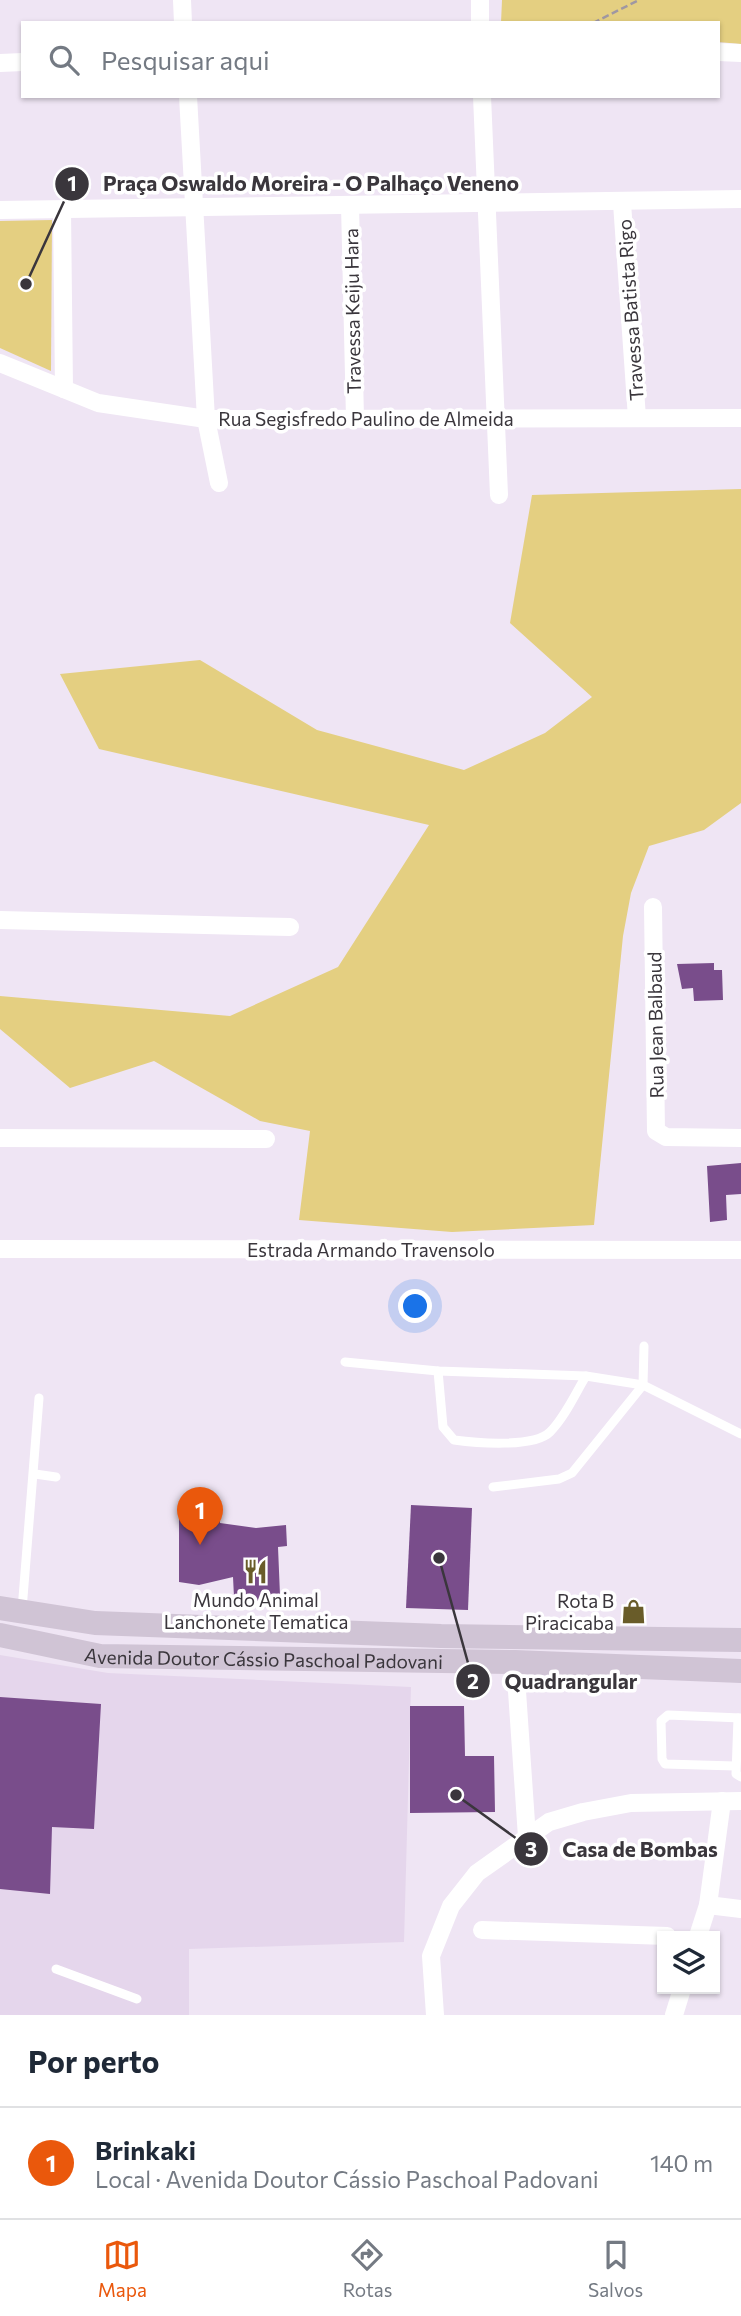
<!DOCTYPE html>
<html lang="pt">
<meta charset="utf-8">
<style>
:root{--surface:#fff;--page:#f2f2f3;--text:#1f2937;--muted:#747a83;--line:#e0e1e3;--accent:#ea580c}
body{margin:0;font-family:Commissioner,sans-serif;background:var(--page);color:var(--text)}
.controls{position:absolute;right:21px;bottom:21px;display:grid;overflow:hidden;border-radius:0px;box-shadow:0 2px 5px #0004}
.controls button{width:63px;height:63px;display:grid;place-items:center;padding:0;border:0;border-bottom:2px solid var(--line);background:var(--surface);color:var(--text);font:35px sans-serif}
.you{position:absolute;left:416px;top:1307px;width:24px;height:24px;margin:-18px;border:5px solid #fff;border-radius:50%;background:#1a73e8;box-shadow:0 0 0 10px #1a73e833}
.badge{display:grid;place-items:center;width:46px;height:46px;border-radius:50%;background:var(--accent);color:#fff;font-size:23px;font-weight:700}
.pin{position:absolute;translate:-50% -58px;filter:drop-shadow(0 2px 4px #0008)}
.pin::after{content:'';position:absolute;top:37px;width:24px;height:21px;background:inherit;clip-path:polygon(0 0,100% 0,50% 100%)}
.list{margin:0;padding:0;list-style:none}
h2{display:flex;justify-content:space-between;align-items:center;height:91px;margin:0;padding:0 28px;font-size:30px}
h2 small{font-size:23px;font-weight:400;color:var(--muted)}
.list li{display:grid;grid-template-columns:46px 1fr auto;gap:21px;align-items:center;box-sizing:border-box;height:112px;padding:0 28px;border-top:2px solid var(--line)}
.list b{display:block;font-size:26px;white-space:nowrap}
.list p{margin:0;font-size:23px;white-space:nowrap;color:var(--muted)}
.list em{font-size:23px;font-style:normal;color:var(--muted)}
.icon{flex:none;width:38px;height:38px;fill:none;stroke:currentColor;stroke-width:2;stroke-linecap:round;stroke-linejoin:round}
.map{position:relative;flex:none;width:741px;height:2015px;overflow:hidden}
.search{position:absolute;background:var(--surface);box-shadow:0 2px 5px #0004;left:21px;right:21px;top:21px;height:77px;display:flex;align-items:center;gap:18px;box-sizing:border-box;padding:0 24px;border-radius:0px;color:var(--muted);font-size:26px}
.sheet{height:203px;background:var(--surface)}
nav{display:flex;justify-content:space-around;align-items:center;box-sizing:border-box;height:98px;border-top:2px solid var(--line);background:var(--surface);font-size:19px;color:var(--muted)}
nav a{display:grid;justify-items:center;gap:4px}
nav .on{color:var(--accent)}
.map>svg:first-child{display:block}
.built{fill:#e5d6ec}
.green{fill:#e4cf81}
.building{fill:#794d8b}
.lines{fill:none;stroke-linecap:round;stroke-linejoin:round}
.path{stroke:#9f97a2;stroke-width:2.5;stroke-dasharray:7 3.5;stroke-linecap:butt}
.service{stroke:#fff;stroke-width:9}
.minor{stroke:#fff;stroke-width:18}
.secondary{stroke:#d0c4d5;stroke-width:24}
.labels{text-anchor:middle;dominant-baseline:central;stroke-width:7;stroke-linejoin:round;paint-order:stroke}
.street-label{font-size:19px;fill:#3a363c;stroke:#fff}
.poi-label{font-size:19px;fill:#3a363c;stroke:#fff}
.leader{fill:none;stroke:#3a363c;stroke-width:2.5}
.callout-dot{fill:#3a363c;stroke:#fff;stroke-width:2.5}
.mark-label{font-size:21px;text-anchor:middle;font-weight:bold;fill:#fff}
.callout-label{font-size:21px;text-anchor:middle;font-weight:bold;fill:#3a363c;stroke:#fff;stroke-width:7;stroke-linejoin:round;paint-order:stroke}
</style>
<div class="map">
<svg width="741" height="2015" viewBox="0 0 741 2015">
<rect width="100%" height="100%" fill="#efe5f4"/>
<path class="built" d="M0 1655 108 1673 411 1687 404 1942 189 1949V2015H0Z"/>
<g class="green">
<path d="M502 0H741V44L718 42V23H501Z"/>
<path d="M52 220 51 371 0 348V221Z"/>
<path d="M741 489V803L704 830 649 846 631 893 623 936 594 1225 452 1232 299 1220 310 1131 260 1121 154 1061 70 1088 0 1029V996L230 1016 338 967 429 825 99 749 60 674 200 660 317 730 464 770 545 733 592 697 510 623 532 495Z"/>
</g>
<g class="building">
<path d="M714 963V970H722L723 1000 694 1001 693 988 682 989 677 964Z"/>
<path d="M741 1163V1194L726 1195 727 1220 710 1222 707 1166Z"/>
<path d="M411 1505 472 1508 468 1610 406 1608Z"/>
<path d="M179 1509 219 1510 220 1523 256 1528 286 1525 287 1546 278 1547 280 1595 258 1601 234 1597 233 1577 199 1585 179 1582Z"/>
<path d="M0 1697 101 1704 94 1829 52 1827 50 1894 0 1889Z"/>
<path d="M410 1706H464L465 1756H494L495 1812 410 1813Z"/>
</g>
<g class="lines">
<path class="path" d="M593 23 639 0"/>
<g class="service">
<path d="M345 1362 438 1371 586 1376"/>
<path d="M438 1371 443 1427 454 1440C476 1443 534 1448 550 1432 565 1417 575 1394 586 1376L643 1385 741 1434"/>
<path d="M35 1474 56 1477"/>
<path d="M493 1487 559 1479 572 1473 643 1385 644 1346"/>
<path d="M22 1610 39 1398"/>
<path d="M738 1718 736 1774 741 1777"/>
<path d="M735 1766 665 1764 662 1759 661 1721 668 1715 741 1718"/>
<path d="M56 1969 137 1999"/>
</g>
<g class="minor">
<path d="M182 0 183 23"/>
<path d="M480 23V0"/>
<path d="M718 52 741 53"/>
<path d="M0 63 23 62"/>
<path d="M188 96 206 419 219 483"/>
<path d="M482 96 499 495"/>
<path d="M622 203 637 418"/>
<path d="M350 205 355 418"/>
<path d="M0 210 741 199"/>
<path d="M62 210 64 389"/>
<path d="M0 363 98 403 206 419 741 418"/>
<path d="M653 907 656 1131 666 1137 741 1138"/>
<path d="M0 920 290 927"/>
<path d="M0 1138 266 1139"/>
<path d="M0 1249 741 1250"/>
<path d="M515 1662 527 1837"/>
<path d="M708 1905 741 1909"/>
<path d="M482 1930 667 1936"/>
<path d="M698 1936 708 1905 722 1801"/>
<path d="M435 2015 431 1956 451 1906 477 1873 549 1822 583 1812 631 1803 741 1801"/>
<path d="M674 2015 682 1989"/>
</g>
<g class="secondary">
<path d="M0 1608 95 1623 441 1636 741 1640"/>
<path id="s1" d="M0 1635 100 1656 515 1662 741 1671"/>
</g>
</g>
<defs>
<symbol id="restaurant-bare" viewBox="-9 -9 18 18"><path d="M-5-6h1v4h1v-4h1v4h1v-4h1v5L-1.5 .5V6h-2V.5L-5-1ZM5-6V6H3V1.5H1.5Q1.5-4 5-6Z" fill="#695c29" stroke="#fff" stroke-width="2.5" paint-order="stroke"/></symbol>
<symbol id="shop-bare" viewBox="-9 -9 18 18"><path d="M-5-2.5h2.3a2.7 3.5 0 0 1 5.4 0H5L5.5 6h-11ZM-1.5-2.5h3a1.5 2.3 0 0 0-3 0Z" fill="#695c29" stroke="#fff" stroke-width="2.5" paint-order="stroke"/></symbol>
</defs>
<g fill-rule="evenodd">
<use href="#restaurant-bare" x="238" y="1554" width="35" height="35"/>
<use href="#shop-bare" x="616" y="1594" width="35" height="35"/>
</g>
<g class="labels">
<g class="street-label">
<text transform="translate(630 310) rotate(-94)">Travessa Batista Rigo</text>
<text transform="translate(352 311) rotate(-91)">Travessa Keiju Hara</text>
<text x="366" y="418">Rua Segisfredo Paulino de Almeida</text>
<text transform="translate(655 1025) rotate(-91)">Rua Jean Balbaud</text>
<text x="371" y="1249">Estrada Armando Travensolo</text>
<text stroke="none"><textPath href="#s1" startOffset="266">Avenida Doutor Cássio Paschoal Padovani</textPath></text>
</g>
<g class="poi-label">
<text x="256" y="1599">Mundo Animal<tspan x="256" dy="22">Lanchonete Tematica</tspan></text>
<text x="614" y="1600" text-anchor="end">Rota B<tspan x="614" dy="22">Piracicaba</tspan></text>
</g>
</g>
<path class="leader" d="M26 284L72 184M439 1558L473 1681M456 1795L531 1849"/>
<g class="callout-dot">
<circle cx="26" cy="284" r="7"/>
<circle cx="439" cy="1558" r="7"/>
<circle cx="456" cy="1795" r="7"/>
<circle cx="72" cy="184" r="18"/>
<circle cx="473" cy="1681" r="18"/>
<circle cx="531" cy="1849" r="18"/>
</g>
<g class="mark-label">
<text x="72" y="191">1</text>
<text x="473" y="1689">2</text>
<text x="531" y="1857">3</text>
</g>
<g class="callout-label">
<text x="311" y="191">Praça Oswaldo Moreira - O Palhaço Veneno</text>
<text x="571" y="1689">Quadrangular</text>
<text x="640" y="1857">Casa de Bombas</text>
</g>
</svg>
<div class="controls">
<button><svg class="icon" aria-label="layers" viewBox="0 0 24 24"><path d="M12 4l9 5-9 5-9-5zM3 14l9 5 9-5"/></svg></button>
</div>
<div class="you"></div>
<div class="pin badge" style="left:200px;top:1545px">1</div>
<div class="search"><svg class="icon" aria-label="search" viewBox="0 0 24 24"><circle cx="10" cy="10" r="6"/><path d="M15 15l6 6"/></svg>Pesquisar aqui</div>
</div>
<section class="sheet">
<h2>Por perto<small></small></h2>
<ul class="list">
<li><span class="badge">1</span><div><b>Brinkaki</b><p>Local · Avenida Doutor Cássio Paschoal Padovani</p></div><em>140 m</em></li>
</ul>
</section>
<nav>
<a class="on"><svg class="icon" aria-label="map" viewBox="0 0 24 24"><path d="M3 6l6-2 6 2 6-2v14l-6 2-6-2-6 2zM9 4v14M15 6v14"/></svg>Mapa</a>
<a><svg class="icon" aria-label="directions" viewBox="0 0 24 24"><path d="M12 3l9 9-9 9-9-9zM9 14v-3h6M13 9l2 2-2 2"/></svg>Rotas</a>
<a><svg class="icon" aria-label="saved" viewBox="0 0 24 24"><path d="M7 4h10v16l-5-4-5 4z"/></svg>Salvos</a>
</nav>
